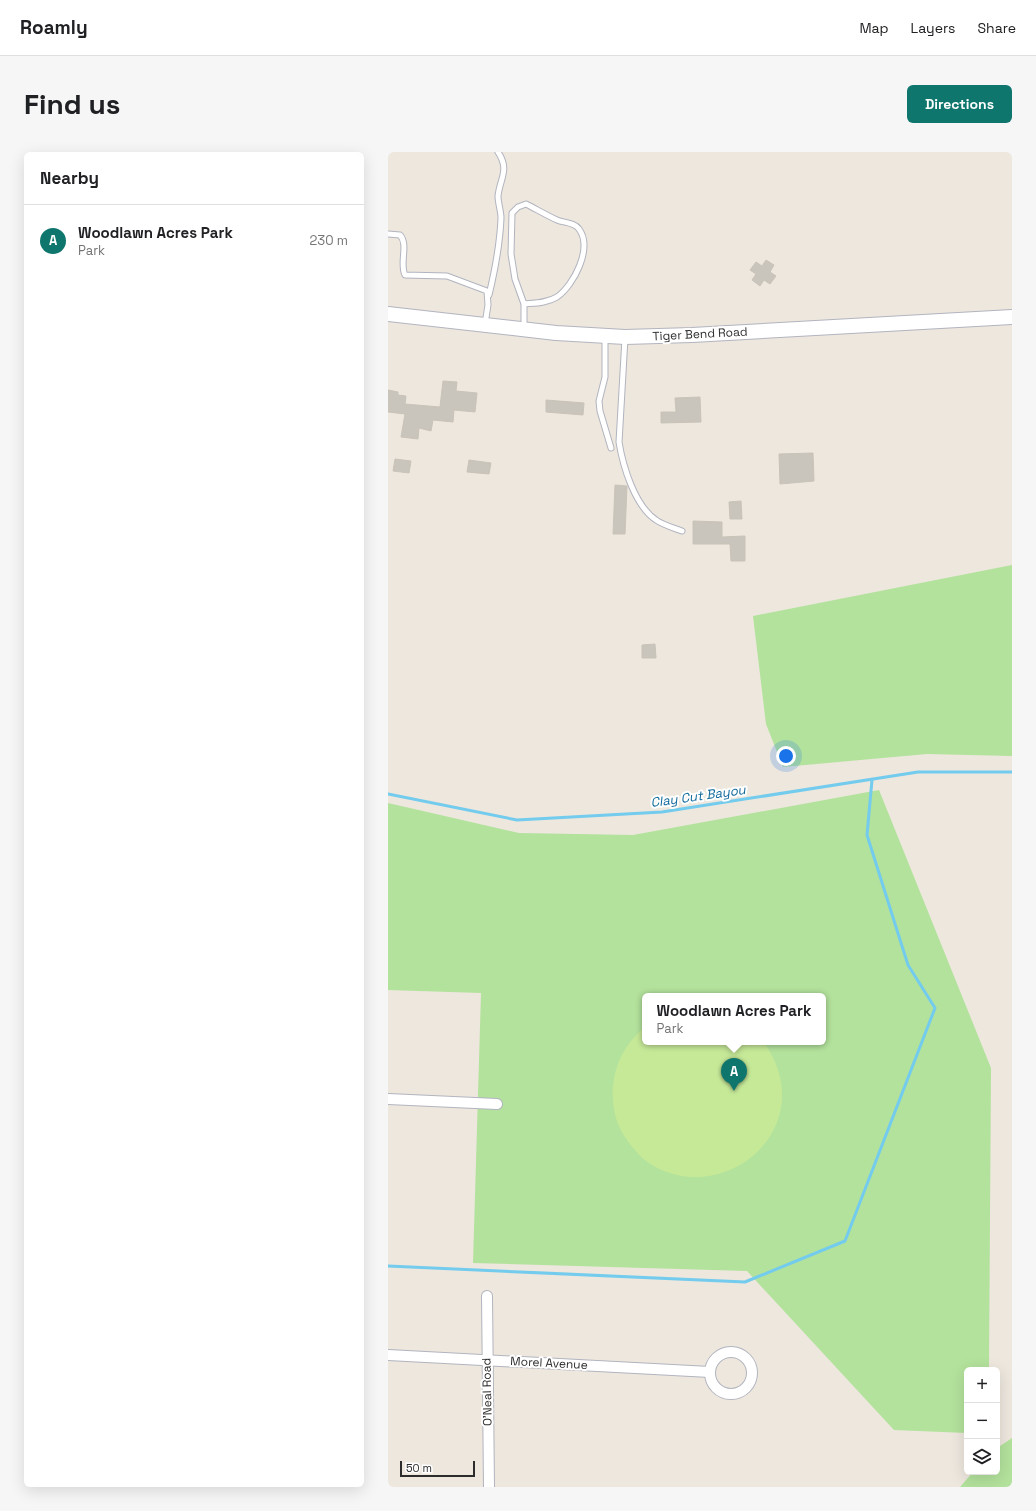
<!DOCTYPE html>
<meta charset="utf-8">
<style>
:root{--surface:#fff;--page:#f6f6f6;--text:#202124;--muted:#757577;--line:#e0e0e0;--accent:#0f766e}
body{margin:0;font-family:"Space Grotesk",sans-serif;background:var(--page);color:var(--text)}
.controls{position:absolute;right:12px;bottom:12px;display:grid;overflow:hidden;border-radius:6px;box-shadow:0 4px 16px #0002}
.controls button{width:36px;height:36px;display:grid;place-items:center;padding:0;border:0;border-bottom:1px solid var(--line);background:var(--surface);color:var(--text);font:20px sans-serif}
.scale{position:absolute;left:12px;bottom:10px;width:75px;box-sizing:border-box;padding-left:4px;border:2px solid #2c2c2c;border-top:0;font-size:11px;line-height:14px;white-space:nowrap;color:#2c2c2c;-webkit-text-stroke:3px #fff;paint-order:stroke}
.you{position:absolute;left:398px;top:604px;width:14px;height:14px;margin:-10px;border:3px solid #fff;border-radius:50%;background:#1a73e8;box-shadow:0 0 0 6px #1a73e833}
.badge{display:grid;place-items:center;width:26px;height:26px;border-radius:50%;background:var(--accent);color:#fff;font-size:13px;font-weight:700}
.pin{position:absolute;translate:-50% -33px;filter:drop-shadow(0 1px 2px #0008)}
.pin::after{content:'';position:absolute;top:21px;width:14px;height:12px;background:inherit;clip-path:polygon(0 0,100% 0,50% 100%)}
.popup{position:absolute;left:254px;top:841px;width:184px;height:52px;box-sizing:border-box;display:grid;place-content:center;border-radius:6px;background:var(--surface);filter:drop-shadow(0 1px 3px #0005);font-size:13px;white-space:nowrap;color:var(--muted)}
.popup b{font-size:15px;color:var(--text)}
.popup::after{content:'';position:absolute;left:50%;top:100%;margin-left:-8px;border:8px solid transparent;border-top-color:var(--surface)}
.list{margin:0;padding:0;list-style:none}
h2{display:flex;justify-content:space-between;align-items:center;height:52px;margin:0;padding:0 16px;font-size:17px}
h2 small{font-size:13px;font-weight:400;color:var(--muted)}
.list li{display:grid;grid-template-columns:26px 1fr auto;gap:12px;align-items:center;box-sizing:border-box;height:72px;padding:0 16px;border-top:1px solid var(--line)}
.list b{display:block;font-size:15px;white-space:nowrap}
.list p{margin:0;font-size:13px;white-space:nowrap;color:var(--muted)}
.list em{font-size:13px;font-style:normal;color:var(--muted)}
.icon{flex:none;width:22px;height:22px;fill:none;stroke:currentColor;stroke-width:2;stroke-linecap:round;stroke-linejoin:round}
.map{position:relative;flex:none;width:624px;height:1335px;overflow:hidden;border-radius:6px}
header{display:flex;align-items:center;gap:24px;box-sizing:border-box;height:56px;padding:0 20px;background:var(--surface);border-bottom:1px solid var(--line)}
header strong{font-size:19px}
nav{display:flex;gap:22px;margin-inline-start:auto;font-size:14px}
.intro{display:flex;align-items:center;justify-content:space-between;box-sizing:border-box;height:96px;padding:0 24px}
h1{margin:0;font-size:28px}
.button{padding:10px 18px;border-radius:6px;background:var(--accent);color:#fff;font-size:14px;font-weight:700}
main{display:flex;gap:24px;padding:0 24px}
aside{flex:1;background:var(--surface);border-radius:6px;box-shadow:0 4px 16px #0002}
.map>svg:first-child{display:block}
.green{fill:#b3e29c;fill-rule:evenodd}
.pitch{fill:#c6e998}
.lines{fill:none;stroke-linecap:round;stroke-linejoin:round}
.stream{stroke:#73cbed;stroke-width:3}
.building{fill:#c9c5bc;stroke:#c9c3b8}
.service-casing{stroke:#b2b4bf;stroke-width:7}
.minor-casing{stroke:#b2b4bf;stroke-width:12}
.secondary-casing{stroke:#b2b4bf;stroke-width:16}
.service{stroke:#fff;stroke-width:5}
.minor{stroke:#fff;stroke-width:10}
.secondary{stroke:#fff;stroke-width:14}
.labels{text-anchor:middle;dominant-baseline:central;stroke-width:4;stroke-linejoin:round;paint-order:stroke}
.street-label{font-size:12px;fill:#2c2c2c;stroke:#fff}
.water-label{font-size:13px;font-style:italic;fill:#10699b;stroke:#fff}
</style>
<header>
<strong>Roamly</strong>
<nav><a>Map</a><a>Layers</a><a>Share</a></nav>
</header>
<div class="intro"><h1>Find us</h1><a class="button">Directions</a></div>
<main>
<aside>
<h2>Nearby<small></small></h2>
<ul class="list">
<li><span class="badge">A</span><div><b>Woodlawn Acres Park</b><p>Park</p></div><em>230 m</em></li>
</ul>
</aside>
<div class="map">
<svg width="624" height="1335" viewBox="0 0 624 1335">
<rect width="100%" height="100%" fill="#ede7de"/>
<g class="green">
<path d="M624 413V604L539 602 395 615 378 572 365 464Z"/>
<path d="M491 638 603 916 601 1218H579V1281L506 1278 359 1119 85 1111 93 841 0 838V651L131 681 245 683ZM257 844H435V890H257Z"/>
<path d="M624 1286V1335H572L585 1320H609V1296Z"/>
</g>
<path class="pitch" d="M257 875V890H376C383 901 389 912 392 925 406 986 346 1036 289 1023 272 1019 257 1011 246 997 234 983 226 968 225 949 223 919 234 894 257 875Z"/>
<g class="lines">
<g class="stream">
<path d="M0 642 129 668 274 660 530 620H624"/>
<path d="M0 1114 357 1130 457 1089 547 856 520 813 479 683 484 628"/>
</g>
</g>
<g class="building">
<path d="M378 108 386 113 382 120 388 124 382 132 376 128 372 134 364 128 368 122 362 118 368 110 374 114Z"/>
<path d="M55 229 69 230 68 239 89 241 87 260 66 258 65 270 45 268 43 279 31 276 30 287 13 285 17 262 0 260V238L10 240V243L18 244 17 252 52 255Z"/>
<path d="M312 245 313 270 273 271V260H288L287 246Z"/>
<path d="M158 248 196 251 195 263 158 260Z"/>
<path d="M425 301 426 329 392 332 391 302Z"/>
<path d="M7 307 23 309 21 321 5 319Z"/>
<path d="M81 308 103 311 101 322 79 320Z"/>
<path d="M227 333 239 334 237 382H225Z"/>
<path d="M353 349 354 367H342L341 350Z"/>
<path d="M305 369 334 370V385L357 384V409H343L342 392H305Z"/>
<path d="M267 492 268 506H254V493Z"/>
</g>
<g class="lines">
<defs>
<g id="service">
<path d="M0 82 12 83C21 93 11 111 17 123L59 124 99 139 100 153 97 172"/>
<path d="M101 143C107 118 112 91 113 66 113 59 110 51 110 44 112 26 122 18 110 0"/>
<path d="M136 152C147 151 159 151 169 145 186 133 205 96 191 77 186 70 176 71 169 68 158 63 148 57 138 52L130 55 124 61 123 102 127 127 136 152V177"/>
<path d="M217 185V225L211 249 212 259 223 296"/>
<path d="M237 186 231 290C235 315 247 354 268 368 275 373 286 376 294 379"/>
</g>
<g id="minor">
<path d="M0 947 109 952"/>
<path d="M99 1144 101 1335"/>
<circle cx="343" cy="1221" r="21"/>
<path d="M0 1203 322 1220"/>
</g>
<path id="secondary" d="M0 162 168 181 237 185 304 183 624 165"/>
</defs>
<use href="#service" class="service-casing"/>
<use href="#minor" class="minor-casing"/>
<use href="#secondary" class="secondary-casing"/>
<use href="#service" class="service"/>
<use href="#minor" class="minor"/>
<use href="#secondary" class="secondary"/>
</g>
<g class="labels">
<g class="street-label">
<text transform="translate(312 182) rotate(-3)">Tiger Bend Road</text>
<text transform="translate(161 1211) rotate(3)">Morel Avenue</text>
<text transform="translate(99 1240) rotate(-91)">O'Neal Road</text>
</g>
<g class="water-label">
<text transform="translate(310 644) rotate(-8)">Clay Cut Bayou</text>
</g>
</g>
</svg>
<div class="controls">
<button>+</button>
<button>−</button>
<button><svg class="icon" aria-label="layers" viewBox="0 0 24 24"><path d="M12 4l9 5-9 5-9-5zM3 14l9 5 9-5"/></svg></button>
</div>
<div class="scale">50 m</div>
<div class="you"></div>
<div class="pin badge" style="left:346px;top:939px">A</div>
<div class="popup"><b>Woodlawn Acres Park</b>Park</div>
</div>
</main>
